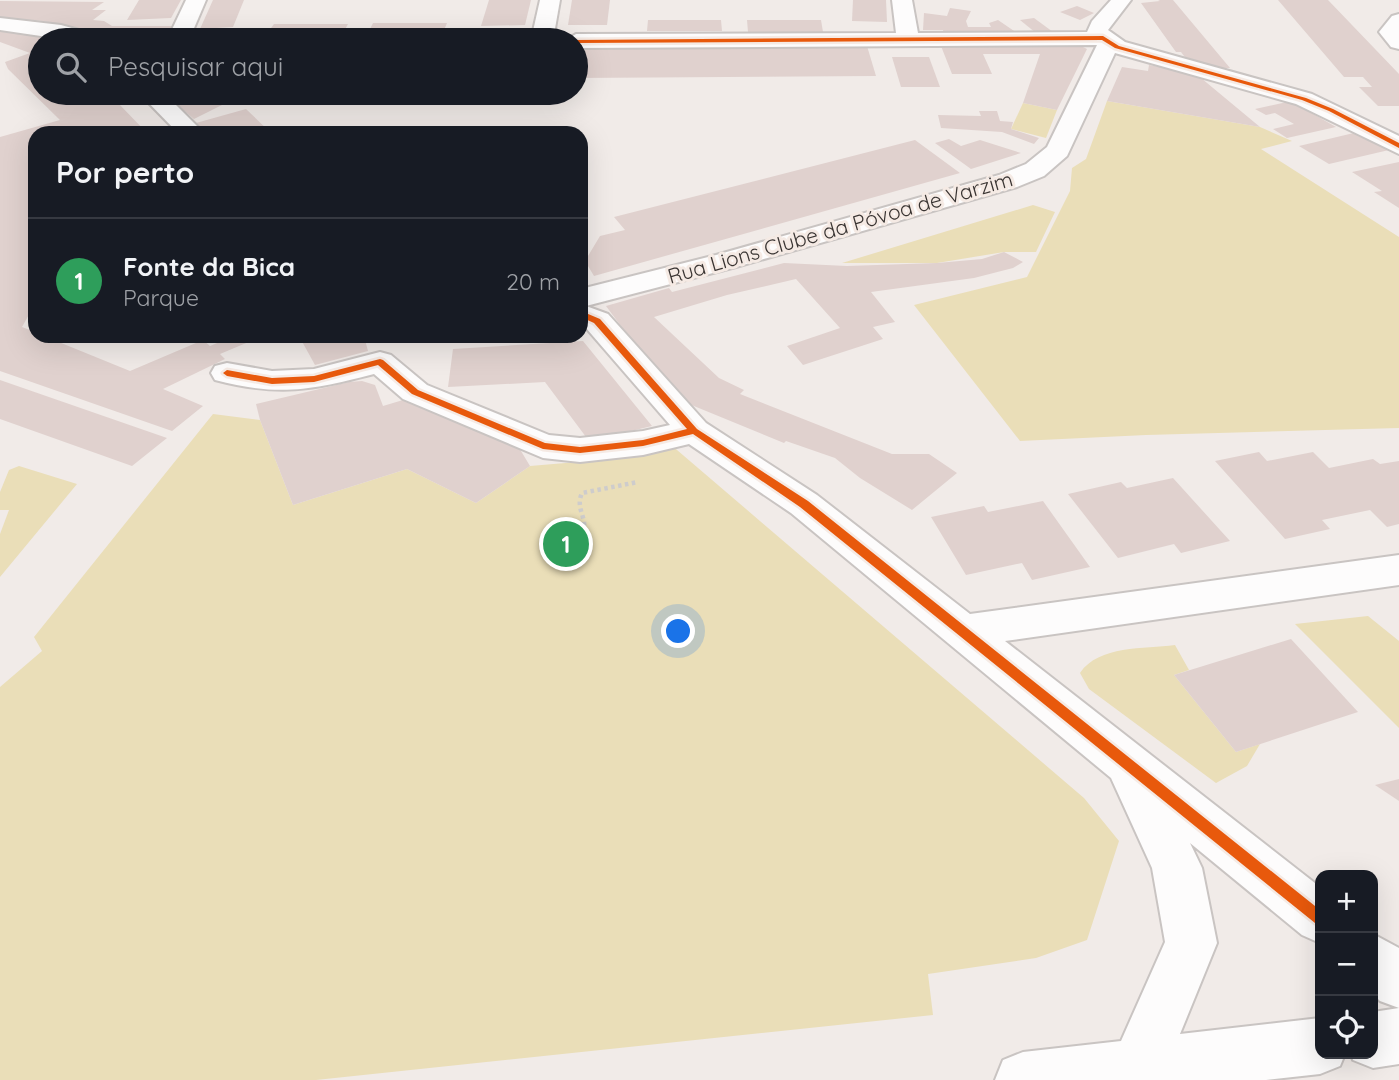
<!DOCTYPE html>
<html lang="pt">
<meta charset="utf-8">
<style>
:root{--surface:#171b24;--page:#20242c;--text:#f1f3f6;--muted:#9ea1a6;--line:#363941;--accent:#7c3aed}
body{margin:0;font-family:Quicksand,sans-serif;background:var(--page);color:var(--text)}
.controls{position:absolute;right:21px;bottom:21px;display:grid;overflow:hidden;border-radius:14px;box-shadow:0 7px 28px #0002}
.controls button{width:63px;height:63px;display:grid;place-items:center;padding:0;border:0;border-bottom:2px solid var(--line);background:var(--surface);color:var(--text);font:35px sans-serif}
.you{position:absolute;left:679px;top:632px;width:24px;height:24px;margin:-18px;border:5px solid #fff;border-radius:50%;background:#1a73e8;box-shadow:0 0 0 10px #1a73e833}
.badge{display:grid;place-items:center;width:46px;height:46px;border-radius:50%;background:var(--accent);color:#fff;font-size:23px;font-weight:700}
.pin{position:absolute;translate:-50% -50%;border:4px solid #fff;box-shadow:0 2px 7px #0006}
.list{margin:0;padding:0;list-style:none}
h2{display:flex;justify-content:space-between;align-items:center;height:91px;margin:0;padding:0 28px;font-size:30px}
h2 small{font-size:23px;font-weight:400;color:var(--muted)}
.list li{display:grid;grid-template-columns:46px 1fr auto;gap:21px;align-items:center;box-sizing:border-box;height:126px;padding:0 28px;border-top:2px solid var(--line)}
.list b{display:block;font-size:26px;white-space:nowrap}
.list p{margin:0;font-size:23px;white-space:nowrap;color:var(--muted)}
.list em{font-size:23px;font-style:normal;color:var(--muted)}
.icon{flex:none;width:38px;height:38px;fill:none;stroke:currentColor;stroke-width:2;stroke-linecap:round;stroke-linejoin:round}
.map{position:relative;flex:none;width:1399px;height:1080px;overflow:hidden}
.search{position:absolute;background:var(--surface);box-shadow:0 7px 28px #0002;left:28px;top:28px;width:560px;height:77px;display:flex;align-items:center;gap:18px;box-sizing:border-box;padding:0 24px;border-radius:38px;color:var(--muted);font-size:26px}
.panel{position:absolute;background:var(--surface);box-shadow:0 7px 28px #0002;left:28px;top:126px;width:560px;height:217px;border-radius:21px}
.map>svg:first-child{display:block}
.green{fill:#eadeb8}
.building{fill:#e0d1ce}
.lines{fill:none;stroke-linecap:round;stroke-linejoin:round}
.minor-casing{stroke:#c9c4c2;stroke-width:4}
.path{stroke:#cecccc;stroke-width:4.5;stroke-dasharray:3.5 3.5;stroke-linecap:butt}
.minor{fill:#fdfcfc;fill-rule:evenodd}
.cycleway-casing{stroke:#f5eae4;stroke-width:5}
.cycleway{fill:#e8590c;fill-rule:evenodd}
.labels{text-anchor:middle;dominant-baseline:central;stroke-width:6;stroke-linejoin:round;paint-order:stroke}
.far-street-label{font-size:21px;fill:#393432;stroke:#f5eae4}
</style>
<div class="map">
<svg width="1399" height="1080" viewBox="0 0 1399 1080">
<rect width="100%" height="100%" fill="#f1ebe8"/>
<g class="green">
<path d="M1107 101 1260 127 1292 141 1261 149 1399 237V428L1146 435 1020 441 914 305 1027 277 1070 191 1072 168 1086 159Z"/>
<path d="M1023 103 1057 110 1046 138 1011 129Z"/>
<path d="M1033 205 1055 212 1036 252H1004L937 263H842Z"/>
<path d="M213 414 260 420 293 505 407 469 476 503 530 466 636 457 670 444 1084 798 1119 841 1087 940 1036 958 928 974 933 1015 316 1080H0V687L42 651 34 637Z"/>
<path d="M19 466 77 484 0 577V534L9 510H0V492L9 470Z"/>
<path d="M1368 616 1399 641V728L1295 624Z"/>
<path d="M1175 645 1189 670 1174 675 1236 752 1260 744 1247 766 1216 783 1089 689 1080 673C1099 645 1144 649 1175 645Z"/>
</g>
<g class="building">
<path d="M139 0H181L171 18 127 20Z"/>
<path d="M213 0H244L233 27 200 29Z"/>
<path d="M489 0H531L525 25 481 26Z"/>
<path d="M572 0H610L607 25H568Z"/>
<path d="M853 0H886L887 22 852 21Z"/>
<path d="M1158 0H1173L1230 68H1206L1187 60 1181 52H1176L1141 3 1160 1Z"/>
<path d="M1278 0H1328L1399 74V106H1378L1359 87H1372L1363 77H1344Z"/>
<path d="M0 1 104 2 92 10H106L93 20 104 21 112 26H174L165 38 113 39 43 21 0 18Z"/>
<path d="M1077 6 1094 13 1080 20 1060 12Z"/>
<path d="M950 8 971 11 966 21 968 27H991L989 23 998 20 1017 33 944 35 943 30H923L924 13 947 16Z"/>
<path d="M1034 18 1053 32 1036 33 1020 20Z"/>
<path d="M648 20H721L722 31H647Z"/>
<path d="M747 20H821L823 32H748Z"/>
<path d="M373 23H447L442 35H367Z"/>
<path d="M274 24H348L342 35H266Z"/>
<path d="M0 29H22L59 40H40V93H131L136 98 118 103 147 133H35V310L31 311 22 327 35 332V336H44L130 371 203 340 210 346 234 336H246L251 341 220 354 225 359 163 389 203 406 172 431 0 371V137L60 120 8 69 5 62 30 53 0 42Z"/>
<path d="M1077 44 1087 49 1057 110 1023 103 1040 54H983L992 74H952L941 46Z"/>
<path d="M867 46 876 76 576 78V48Z"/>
<path d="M892 57H929L940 87H901Z"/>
<path d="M1149 65 1195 73 1260 127 1107 101 1122 67 1148 71Z"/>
<path d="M163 93H219L204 99 222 105 194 119Z"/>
<path d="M1287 102 1301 107 1336 127 1287 138 1273 129 1294 124 1275 113 1266 115 1255 109Z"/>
<path d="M246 109 271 133H206L196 123Z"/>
<path d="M979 111H997L1000 121 1013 122 1011 129 1039 138 1034 144 1002 132 941 128 938 115 981 116Z"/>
<path d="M1358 132 1389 150 1329 164 1299 146Z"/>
<path d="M949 139 961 146 980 140 1021 153 971 169 935 143Z"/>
<path d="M915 140 960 173 594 276 585 261 600 236 625 230 614 217Z"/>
<path d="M1399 162V208L1374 192 1382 191 1352 172Z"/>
<path d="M1004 252 1023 262 1013 268 974 278 871 292 895 322 873 327 883 339 803 365 787 346 840 328 796 279 727 295 654 317 719 378 744 390 740 394 892 454H929L957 473 912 510 860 478 835 458 786 441 784 443 689 404 644 357 606 306 669 288 672 292 784 263 847 266 937 263 982 259Z"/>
<path d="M299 336H364L368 351 315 365Z"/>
<path d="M583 341 652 426 589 441 545 382 448 387 453 349Z"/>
<path d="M0 380 167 438 132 466 0 419Z"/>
<path d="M362 381 375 385 383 406 413 397 518 446 530 466 476 503 407 469 293 505 260 420 256 404 349 382Z"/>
<path d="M1259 452 1267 461 1313 452 1329 468 1373 459 1380 464 1399 461V524L1387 527 1370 510 1322 520 1330 529 1285 539 1215 461Z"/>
<path d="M1173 478 1230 541 1181 553 1174 544 1118 558 1068 494 1121 482 1127 488Z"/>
<path d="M1043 501 1090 567 1032 580 1022 563 966 575 931 517 984 506 988 512Z"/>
<path d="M1291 639 1358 712 1236 752 1174 675Z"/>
<path d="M1399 779V801L1375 785Z"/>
</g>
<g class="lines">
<defs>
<g id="minor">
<path d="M186 0H206L189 40H167Z"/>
<path d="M540 0H560L553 40H531Z"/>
<path d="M892 0H912L918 33 1087 32 1092 21 1111 0H1131L1108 30 1125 42 1312 94 1399 136V154L1296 104 1115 53 1067 156 1044 176 1017 187 736 267 586 306 608 314 706 423 817 495 970 614 1399 555V585L1005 641 1320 887V943L1302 935 1190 843 1202 868 1217 943 1180 1034 1320 1018V1054H1345L1340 1066 1320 1074 1266 1080H995L1003 1060 1023 1052 1121 1041 1165 942 1152 868 1111 778 791 513 689 444 643 455 580 462 543 458 403 399 374 374C311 390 280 397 215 380L211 373 215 366 227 363 272 371 314 369 380 352 391 355 427 385 549 435 580 438 643 431 670 425 586 328 581 325V289L716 255 999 175 1026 164 1047 147 1097 45 576 48V40H566L576 34 896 33Z"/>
<path d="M1399 14V49L1391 47 1379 32 1392 16Z"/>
<path d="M0 18 61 25 97 35 100 40H68L0 30Z"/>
<path d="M139 93H164L204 133H178Z"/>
<path d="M1373 934 1399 948V1064L1373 1068 1353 1060 1351 1054H1373V1012L1399 1008 1380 1001 1373 994Z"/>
</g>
</defs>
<use href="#minor" class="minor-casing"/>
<path class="path" d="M581 539C591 518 574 511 582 493L638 482"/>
<use href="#minor" class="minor"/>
<defs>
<g id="cycleway">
<path d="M1103 36 1119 46 1306 98 1333 109 1399 143V148L1329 111 1302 100 1115 48 1102 40 576 43V40H574Z"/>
<path d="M581 311 600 319 697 429 808 501 1320 910V925L1315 923 800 507 693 434 643 446 580 453 543 449 412 394 378 365 314 382 272 384 227 376 223 373 227 370 272 378 314 376 380 359 383 360 418 390 545 443 580 447 643 440 687 429 594 323 581 317Z"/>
</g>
</defs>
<use href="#cycleway" class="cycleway-casing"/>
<use href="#cycleway" class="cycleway"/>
</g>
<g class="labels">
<g class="far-street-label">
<text transform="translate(840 227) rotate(-16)">Rua Lions Clube da Póvoa de Varzim</text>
</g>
</g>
</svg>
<div class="controls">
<button>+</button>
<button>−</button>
<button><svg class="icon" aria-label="locate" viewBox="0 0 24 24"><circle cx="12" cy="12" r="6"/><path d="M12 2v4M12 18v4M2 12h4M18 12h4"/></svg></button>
</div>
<div class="you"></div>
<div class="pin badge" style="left:566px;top:544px;background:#2e9e5b">1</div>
<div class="search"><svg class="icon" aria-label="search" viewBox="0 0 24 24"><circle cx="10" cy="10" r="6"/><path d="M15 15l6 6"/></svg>Pesquisar aqui</div>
<section class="panel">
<h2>Por perto<small></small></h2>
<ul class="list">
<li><span class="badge" style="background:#2e9e5b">1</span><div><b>Fonte da Bica</b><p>Parque</p></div><em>20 m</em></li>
</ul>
</section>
</div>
